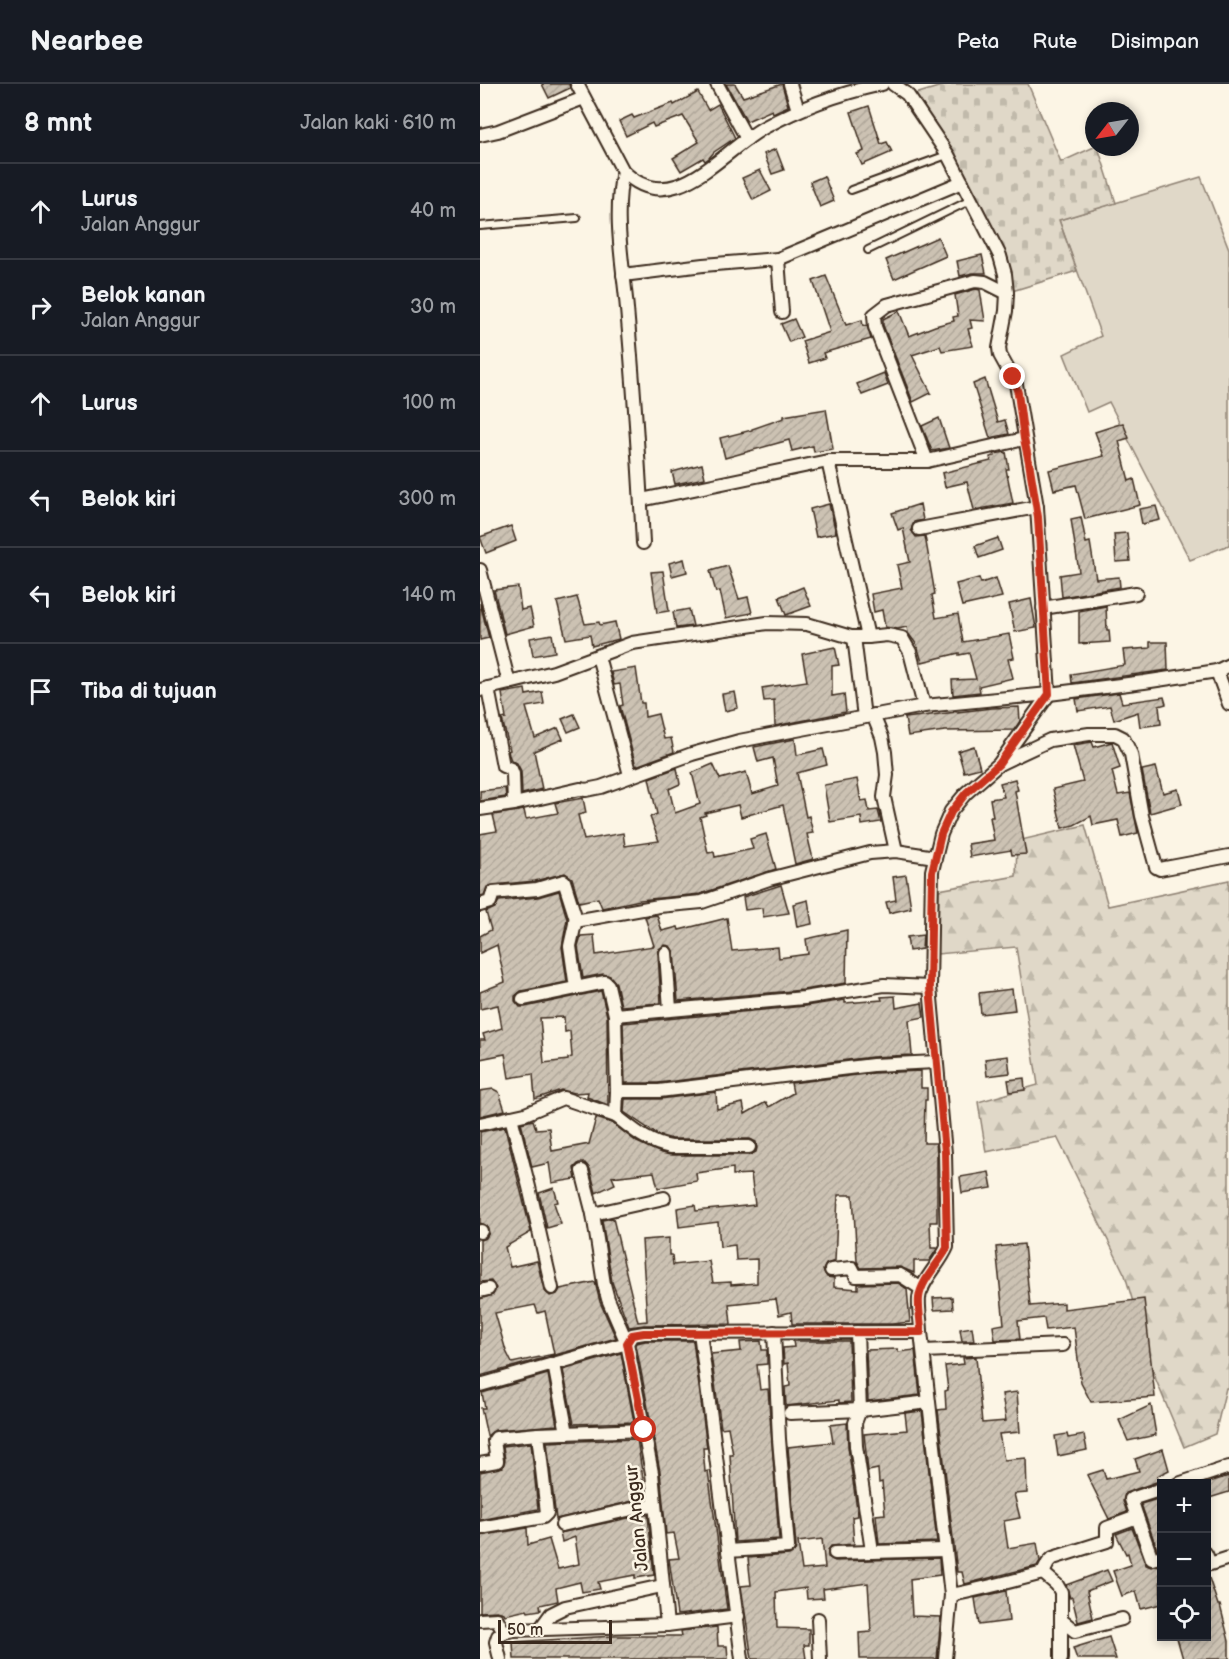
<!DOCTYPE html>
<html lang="id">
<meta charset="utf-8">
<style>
:root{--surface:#171b24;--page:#20242c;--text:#f1f3f6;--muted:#9ea1a6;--line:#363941}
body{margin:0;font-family:"Balsamiq Sans",sans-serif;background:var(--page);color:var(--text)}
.controls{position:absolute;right:18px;bottom:18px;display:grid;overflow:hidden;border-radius:0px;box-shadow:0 3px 9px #0003}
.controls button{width:54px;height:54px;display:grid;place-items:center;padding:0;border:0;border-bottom:2px solid var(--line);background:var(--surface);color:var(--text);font:30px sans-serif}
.compass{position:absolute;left:605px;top:18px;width:54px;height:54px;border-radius:50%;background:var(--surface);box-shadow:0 3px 9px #0003;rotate:239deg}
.scale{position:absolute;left:18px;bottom:15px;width:114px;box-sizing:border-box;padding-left:6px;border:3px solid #3b2a1e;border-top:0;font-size:16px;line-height:21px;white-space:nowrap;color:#3b2a1e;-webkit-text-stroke:4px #fcf5e5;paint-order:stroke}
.stop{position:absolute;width:18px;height:18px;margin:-14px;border:4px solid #c8321e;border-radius:50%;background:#fff}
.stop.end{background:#c8321e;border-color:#fff;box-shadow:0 2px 6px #0008}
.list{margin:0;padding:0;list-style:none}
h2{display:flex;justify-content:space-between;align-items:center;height:78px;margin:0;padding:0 24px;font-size:26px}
h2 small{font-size:20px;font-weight:400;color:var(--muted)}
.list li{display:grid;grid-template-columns:39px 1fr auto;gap:18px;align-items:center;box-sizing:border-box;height:96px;padding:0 24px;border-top:2px solid var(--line)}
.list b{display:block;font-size:22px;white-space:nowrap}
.list p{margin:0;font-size:20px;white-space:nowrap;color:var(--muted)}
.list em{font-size:20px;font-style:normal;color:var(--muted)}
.icon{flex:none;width:33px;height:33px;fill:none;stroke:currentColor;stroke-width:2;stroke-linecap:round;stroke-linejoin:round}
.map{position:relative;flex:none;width:749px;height:1575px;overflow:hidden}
header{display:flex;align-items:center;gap:36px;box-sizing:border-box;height:84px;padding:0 30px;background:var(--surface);border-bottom:2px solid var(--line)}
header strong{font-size:28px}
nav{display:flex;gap:33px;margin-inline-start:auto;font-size:21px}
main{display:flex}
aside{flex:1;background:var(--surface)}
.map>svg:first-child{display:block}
.grass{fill:#e0d8c8;stroke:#8e8173;stroke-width:1.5}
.forest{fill:url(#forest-firs);stroke:#8e8173;stroke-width:1.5}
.cemetery{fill:url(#cemetery-stones);stroke:#8e8173;stroke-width:1.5}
.building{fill:url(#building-hatch);stroke:#3b2a1e;stroke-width:1.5;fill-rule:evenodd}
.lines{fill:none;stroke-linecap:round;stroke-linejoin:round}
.service-casing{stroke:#3b2a1e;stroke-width:10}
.minor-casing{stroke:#3b2a1e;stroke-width:16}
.service{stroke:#fcf5e5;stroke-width:6}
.minor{stroke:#fcf5e5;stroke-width:12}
.route{stroke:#c8321e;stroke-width:8}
.labels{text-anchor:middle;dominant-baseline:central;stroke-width:5;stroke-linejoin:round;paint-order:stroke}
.street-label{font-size:18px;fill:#3b2a1e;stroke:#fcf5e5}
</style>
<header>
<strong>Nearbee</strong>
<nav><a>Peta</a><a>Rute</a><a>Disimpan</a></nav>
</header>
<main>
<aside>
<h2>8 mnt<small>Jalan kaki · 610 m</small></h2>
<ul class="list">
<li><svg class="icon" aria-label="ahead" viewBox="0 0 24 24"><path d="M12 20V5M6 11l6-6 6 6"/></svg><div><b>Lurus</b><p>Jalan Anggur</p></div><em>40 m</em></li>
<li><svg class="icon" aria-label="right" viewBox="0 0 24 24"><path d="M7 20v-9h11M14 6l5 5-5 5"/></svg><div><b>Belok kanan</b><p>Jalan Anggur</p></div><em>30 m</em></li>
<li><svg class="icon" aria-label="ahead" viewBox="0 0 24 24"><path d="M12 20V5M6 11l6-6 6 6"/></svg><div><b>Lurus</b></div><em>100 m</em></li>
<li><svg class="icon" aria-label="left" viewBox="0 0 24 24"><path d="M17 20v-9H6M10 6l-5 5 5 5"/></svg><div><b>Belok kiri</b></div><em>300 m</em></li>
<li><svg class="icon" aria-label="left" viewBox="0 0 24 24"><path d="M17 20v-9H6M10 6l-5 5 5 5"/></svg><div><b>Belok kiri</b></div><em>140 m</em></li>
<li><svg class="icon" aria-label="arrive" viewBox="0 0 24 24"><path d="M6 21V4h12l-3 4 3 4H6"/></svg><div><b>Tiba di tujuan</b></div></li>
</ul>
</aside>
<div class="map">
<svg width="749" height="1575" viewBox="0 0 749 1575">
<defs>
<pattern id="forest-firs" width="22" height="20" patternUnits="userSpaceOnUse" patternTransform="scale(1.5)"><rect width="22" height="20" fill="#e0d8c8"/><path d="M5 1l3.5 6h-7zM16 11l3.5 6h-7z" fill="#c1baab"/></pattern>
<pattern id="cemetery-stones" width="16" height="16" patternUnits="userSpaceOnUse" patternTransform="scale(1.5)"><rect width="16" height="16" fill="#e0d8c8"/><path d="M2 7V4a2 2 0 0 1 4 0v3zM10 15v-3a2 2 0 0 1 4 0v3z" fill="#c1baab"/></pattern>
<pattern id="building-hatch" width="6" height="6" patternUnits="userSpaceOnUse" patternTransform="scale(1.5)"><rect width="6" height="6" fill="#ccc2b3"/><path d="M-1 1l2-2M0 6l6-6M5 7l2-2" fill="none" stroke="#b0a79a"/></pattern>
</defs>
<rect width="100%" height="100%" fill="#fcf5e5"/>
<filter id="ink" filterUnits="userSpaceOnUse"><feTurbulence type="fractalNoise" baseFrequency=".0167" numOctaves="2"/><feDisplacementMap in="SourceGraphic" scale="12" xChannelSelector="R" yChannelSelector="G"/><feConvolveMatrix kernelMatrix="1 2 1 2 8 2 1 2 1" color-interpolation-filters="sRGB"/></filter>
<g filter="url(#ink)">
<path class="grass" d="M721 93 749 165V461L710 476 629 318 607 328 584 270 621 252 579 136Z"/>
<path class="forest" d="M605 741 628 822 749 796V1304H746L735 1350 704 1363 676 1296 645 1191 577 1053 506 1068 498 1018 558 1001 536 863 457 870 459 806 536 792 537 757Z"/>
<path class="cemetery" d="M468 0H548L581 78 614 63H618L636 119 579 136 597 187 532 207 432 11Z"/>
<g class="building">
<path d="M62 0H89L90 4 69 14Z"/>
<path d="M246 0H255L263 13 302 0 308 22 293 29 292 26 267 37Z"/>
<path d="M218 8 228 26 238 20 255 54 234 68 229 74 225 77 223 74 201 87 193 74 219 58 203 32 174 43 172 39 146 52 139 37 152 31 154 34 193 19 194 21Z"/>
<path d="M389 22 401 60 407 58 412 68 382 81 377 70 384 67 371 28Z"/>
<path d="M296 65 304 86 292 90 284 70Z"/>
<path d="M280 86 291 107 273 116 262 94Z"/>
<path d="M344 92 354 117 340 123 330 98Z"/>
<path d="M458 153 466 172 414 195 406 176Z"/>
<path d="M502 171 506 189H493L480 192 477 177Z"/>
<path d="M346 192 366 241 382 236 383 242 387 241 391 255 343 269 345 274 329 279 322 257 350 248 333 197Z"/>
<path d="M496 205 500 206 505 237 490 236 492 244 488 245 493 262 462 267 460 262 432 271 451 309 433 318 403 241V235L419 227 429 252 455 242 474 237 473 233 478 232 475 211Z"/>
<path d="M314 235 322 253 309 258 301 240Z"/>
<path d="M404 289 408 301 382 311 377 300Z"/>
<path d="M505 295 518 338 525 336 529 350 510 354 493 300Z"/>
<path d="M346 325 353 365 334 368 333 362 312 367 309 356 245 374 240 354 272 346V345L304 334V332Z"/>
<path d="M459 334 469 364 452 367 442 342Z"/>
<path d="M643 339 649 354 639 357 649 397 654 395 660 421 605 435 596 401 574 406 569 386 624 372 615 348Z"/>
<path d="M526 368 529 385H526L533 419 494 426 487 398 465 403 462 389 511 377 510 373 515 372 514 370Z"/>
<path d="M222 380 225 394 195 400 192 388Z"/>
<path d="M349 420 356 449 336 453 330 425Z"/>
<path d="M440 420 443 436 434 438 431 446 436 453 445 452 455 510 452 511 456 534 478 530 483 558 529 550 534 574 528 575 533 594 499 602 500 608 473 611 472 596 496 595 489 569 479 571V569L442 578 437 561 428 549 427 543 418 545 405 543 402 526 394 528 391 510 422 504 417 481 430 478 423 444 418 446 412 429Z"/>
<path d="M676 422 680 436 662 440 659 425Z"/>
<path d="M601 433 606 459 610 458 616 495 639 493 640 503 582 513 580 491 599 488 591 435Z"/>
<path d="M31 442 36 457 6 469 0 453Z"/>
<path d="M647 449 650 477 636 478 634 450Z"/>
<path d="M518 454 522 466 499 474 495 462Z"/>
<path d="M204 475 207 488 192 492 189 479Z"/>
<path d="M248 482 259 515 268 513 272 529 246 534 240 507 236 508 230 487Z"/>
<path d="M183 487 189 527 177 529 171 488Z"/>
<path d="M499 494 501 499 516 494 522 513 482 522 476 500Z"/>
<path d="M38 503 41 526 50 524 54 542 25 550 14 506Z"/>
<path d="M323 503 331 522 306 531 299 513Z"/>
<path d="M97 513 105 540 119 538 120 541 135 538 139 555 112 562 110 551 86 555 77 518Z"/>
<path d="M551 515 556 544 535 548 529 520Z"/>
<path d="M0 519 9 554 0 556Z"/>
<path d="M626 522 627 546H629L630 558 599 560V527Z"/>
<path d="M209 525 213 542 196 544 193 528Z"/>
<path d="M72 550 75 568 53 572 50 554Z"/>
<path d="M670 558H687L688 586 592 599 591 590 645 581 643 566 670 564Z"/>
<path d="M355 563 359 581 352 582V612L364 610 366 628 295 642 294 616 284 617 282 604 327 597 322 570Z"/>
<path d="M156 584 161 619H164L165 633 178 630 184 655 191 654 194 668 156 682 140 622 143 621 140 600 134 601 131 588Z"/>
<path d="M45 605 46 611 62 608 64 620 46 623 55 654 78 644 83 655 54 667 62 705 42 710 41 687 37 679 31 676 29 671 28 667 30 666 22 635 26 634 22 609Z"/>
<path d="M255 608 258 624 245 627 242 610Z"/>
<path d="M639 609 642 619 684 613 686 620 679 622 681 640 660 643 658 628 634 636 630 622 598 627 596 615Z"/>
<path d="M539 623 540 637 534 646 465 647 428 652 425 634 512 624Z"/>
<path d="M94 630 100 643 88 648 82 635Z"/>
<path d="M315 655 317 671 343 665 347 681 317 689 326 733 329 732 333 749 327 750 333 775 315 780 303 721 261 733 258 721 225 729 226 731 220 733 228 769 234 768 235 773 273 765 270 755 286 750 296 785 220 810 160 816 122 824 118 814 99 818 92 794 85 789 55 797 12 801 7 803 4 811 0 812V750L17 747 13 731 44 726 46 735 78 729 75 719 103 714 106 729 98 731 104 756 143 749 145 762 179 757 170 733 177 730 169 694 197 684 200 700 189 705 195 729 220 720 212 689 233 680 240 695 266 688 272 710 298 702 293 674 278 678 274 663Z"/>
<path d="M612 658 614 663 632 658 640 684 632 687 638 711 650 709 658 749 642 753 638 736 613 741 611 732 594 741 582 744 573 705 603 698 593 661Z"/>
<path d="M494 662 500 684 484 688 478 667Z"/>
<path d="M676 683 683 709 698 705 702 720 670 729 662 686Z"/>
<path d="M377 695 381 717 387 716 389 727 398 726 401 738 382 741 381 733 350 738 344 701Z"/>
<path d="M535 695 538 706 535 707 546 770 532 771 531 766 490 773 488 760 514 756 510 733H513L510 715 524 713 520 699Z"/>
<path d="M25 704 26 713 0 717V707Z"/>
<path d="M426 791 431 824 409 829 406 818 416 816 413 793Z"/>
<path d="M301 801 309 829 283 833 282 824 265 826 263 813Z"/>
<path d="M79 807 87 835 82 863 87 898 41 907 35 912V917L40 923H45L121 907 127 932 128 1021 107 1013 108 1008 95 1009 81 1006 55 1015 53 990 29 994 25 970 0 975V956H5L3 950 22 944 18 921 0 925V908L25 898 17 861 0 869V852L11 846 6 828 15 824 19 817 58 813ZM84 933 85 948 90 947 92 973 88 974V976L64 979 60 934Z"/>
<path d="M328 816 332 840 317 843 313 820Z"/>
<path d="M177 831 182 847 198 843 199 846 247 834 252 867 298 863 299 874 328 870 326 855 367 846 366 899 323 906 198 917 194 868 190 862 185 861 179 865 178 870 181 919 141 922 136 899 130 892 123 890 103 894 98 862 101 852 114 851 116 871 174 862 165 833Z"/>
<path d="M443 851 442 865 429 867 427 853Z"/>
<path d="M532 905 535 926 501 930 499 909Z"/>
<path d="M415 912 416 924 442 919 444 933 429 936 432 971 392 973 178 999H145L143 939 325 922 365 916V919L402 916 401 913Z"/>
<path d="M528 972 530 989 507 992 505 975Z"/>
<path d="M441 987V1004H447V1016H445L444 1059H456L457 1069V1138H450L451 1164H457V1165L449 1177H434V1189L420 1183 381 1184 377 1177 373 1111H358L355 1177 346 1180 343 1186 347 1193 354 1194V1203L378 1205V1200L418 1199 427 1205 430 1238 412 1240H312L311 1228 299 1231 296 1215 249 1220 251 1240 164 1241 149 1243 132 1198 122 1136 133 1134 158 1238 167 1237 162 1156 189 1154V1171H192L193 1181 229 1177 233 1199 251 1198V1201L277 1199V1175L256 1176 255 1161 240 1163 238 1138 199 1143 197 1124 215 1121 216 1127 275 1121 271 1090 253 1091V1084L216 1089 217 1097 178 1104 174 1088 132 1093 135 1100 116 1109 110 1085 105 1079H99L94 1084 96 1095 72 1099 69 1079 52 1083 41 1039 53 1036 56 1045 69 1044 72 1067 109 1060 116 1034 132 1039 157 1058 181 1069 191 1071H270L276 1068 277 1064 276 1058 270 1055H192L178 1051 144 1028 145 1015H180L236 1008 237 1025 263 1019 265 1030 286 1018 289 1023 313 1009 311 999 394 989Z"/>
<path d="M544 994 545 1006 530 1008 528 996Z"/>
<path d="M13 1005 19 1008 25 1026 0 1032V1007Z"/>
<path d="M25 1043 51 1148 25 1163 30 1183 57 1177 64 1206 70 1212 77 1210 80 1205 115 1198 120 1218 136 1254 0 1292V1215L13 1211 16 1204 11 1197 0 1198V1156L6 1154 9 1149 7 1142 0 1139V1048ZM55 1221 58 1229 65 1227 74 1270 32 1279 26 1267 15 1229Z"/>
<path d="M509 1088 512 1104 482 1109 480 1093Z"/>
<path d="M74 1104 78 1118 74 1119 81 1140 67 1144 59 1109Z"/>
<path d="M544 1160 550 1222 584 1219V1225L664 1215 675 1313 611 1318 601 1299 594 1243 566 1246 564 1234 538 1237 540 1255 515 1256 513 1242 524 1240 516 1163Z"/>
<path d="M472 1213 473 1225 454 1226 453 1214Z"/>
<path d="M492 1243 494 1257H482L480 1245Z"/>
<path d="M165 1257H213L227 1364H223L225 1388 228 1387 247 1525 197 1531 189 1475 199 1474 194 1449 186 1450 180 1387 156 1261 157 1259Z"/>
<path d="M281 1257 282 1266H287V1280L277 1281 280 1306 288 1305 299 1455 255 1458 250 1371H253L248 1343 241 1344 231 1270 261 1267 260 1258Z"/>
<path d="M313 1257H369L371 1318 359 1319V1316L306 1322 305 1303 310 1302 308 1279 304 1280 303 1264 314 1263Z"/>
<path d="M418 1265V1268L435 1266 440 1311 388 1317 386 1266Z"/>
<path d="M141 1269 154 1338 94 1340 83 1286Z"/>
<path d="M496 1273 502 1339 526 1337 522 1310 537 1308 540 1348 519 1350 524 1376 546 1374 547 1409 534 1410 540 1434 524 1437 528 1464 557 1459 560 1477 557 1482 485 1500 482 1488H477L458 1326 466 1325 465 1307 468 1306 465 1282 484 1280 483 1274Z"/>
<path d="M68 1290 77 1341 15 1346 7 1352 1 1324H5L2 1309Z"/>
<path d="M671 1321 676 1351 648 1357 639 1336Z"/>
<path d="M442 1327 457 1458 399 1460 396 1431 405 1430 402 1398 399 1399 398 1385 388 1387 384 1350 427 1346 425 1329Z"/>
<path d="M367 1339 368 1363 378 1432 372 1433 374 1460 351 1462 348 1466V1473L355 1477 459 1474 460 1491 430 1495 432 1532 461 1533 457 1575H380L379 1549 391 1548 388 1499 343 1505 344 1514 327 1515 326 1504 296 1508 297 1544 329 1545V1561H324L326 1575H272L261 1502 271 1501 268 1474 309 1471 315 1467 316 1463 308 1363 353 1358 350 1341ZM342 1455 345 1484 322 1486 318 1458Z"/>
<path d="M587 1350 588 1354 604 1351 607 1366 578 1372 575 1352Z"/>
<path d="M157 1355 166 1414 76 1435 67 1358Z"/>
<path d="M51 1359 58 1425 0 1436V1388L23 1383 25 1376 23 1362Z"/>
<path d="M683 1365 689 1386 677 1392 679 1397 645 1409 643 1417 647 1428 629 1435 607 1391 623 1386 626 1395 659 1387 655 1375Z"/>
<path d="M749 1392V1408L726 1415V1399Z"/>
<path d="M681 1414V1464L677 1465 661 1420Z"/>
<path d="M162 1431H168L174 1491 155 1494V1491L118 1498 120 1505 102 1508 100 1498 76 1504 78 1517 60 1521 61 1526 48 1528 47 1526 25 1531 24 1529 17 1527 0 1528V1452L47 1444 48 1461 69 1455 78 1485 99 1480 95 1453 82 1458 80 1449Z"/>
<path d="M652 1444 666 1481 671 1483 680 1481 681 1520 661 1525 656 1507 642 1512 633 1487 651 1481 648 1469 646 1470 636 1450Z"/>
<path d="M627 1486 632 1497 607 1507 613 1534 598 1538 592 1513 590 1514 586 1501Z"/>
<path d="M729 1494 738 1521H740L749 1557V1575H703L697 1554 726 1552V1495Z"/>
<path d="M526 1507 529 1537 499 1541 495 1514Z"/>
<path d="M237 1543 238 1562H247L248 1575H34L33 1558 134 1552H202L201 1547Z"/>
<path d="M629 1553 636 1575H597L593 1564Z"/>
</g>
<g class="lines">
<defs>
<g id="service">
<path d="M371 106 467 71"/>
<path d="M0 142 97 134"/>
<path d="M388 166 491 116"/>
</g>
<g id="minor">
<path d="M97 0 143 87C193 137 242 66 285 43 321 23 362 9 402 0"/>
<path d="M237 0 267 55"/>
<path d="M310 0 318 26"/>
<path d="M413 0 427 10 468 71 520 172 525 190 527 209 526 227 519 264 520 271 536 300 557 423 569 610 519 680 486 709 471 727 461 750 452 787 450 903 465 1069 467 1163C460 1180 441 1197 439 1214 438 1225 441 1237 441 1248L471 1511 465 1575"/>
<path d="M0 51 18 47 104 14"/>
<path d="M143 87C133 133 143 179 147 225 154 303 159 381 163 459"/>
<path d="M298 175 302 228"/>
<path d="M143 191 223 181 298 175 482 98"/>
<path d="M348 377 388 553"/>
<path d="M447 377 395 243 394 231 407 221 495 197 505 198 527 209"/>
<path d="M161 416 348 377H447L544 355"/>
<path d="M439 445 557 423"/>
<path d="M0 486 29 599"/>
<path d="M563 524 656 509"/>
<path d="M374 553 384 633"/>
<path d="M118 572 150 691"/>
<path d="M737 587 749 620"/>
<path d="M8 604 23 682 31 685 33 690 34 720"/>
<path d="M0 606 74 588 152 559 287 539 327 540 371 553H388L407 551 422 554 430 568 444 622"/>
<path d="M393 631 402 653 405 668 407 691 404 713 416 767"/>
<path d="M521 679 570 656 609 650H635L643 654 651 670 662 732 676 783 680 785 749 772"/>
<path d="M0 725 34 720 100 705 106 706 121 703 212 670 259 657 306 648 444 622 569 610 664 598 737 587 749 581"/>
<path d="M0 821 10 818 13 809 57 805 84 797 96 835 90 862 96 904"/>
<path d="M95 837 179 822 222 818 289 795 390 769 416 767 455 773"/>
<path d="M186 869 190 925"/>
<path d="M43 915 125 898 128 901 135 931 324 914 404 901 450 903"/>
<path d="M137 1007H179L393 981 456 978"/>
<path d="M136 1032C154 1046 168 1059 191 1063H269"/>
<path d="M31 1033 49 1103 72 1204"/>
<path d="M0 1040 45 1030 83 1014 136 1032 137 1007 135 931"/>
<path d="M113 1130 184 1114"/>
<path d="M0 1148 1 1147"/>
<path d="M351 1186 372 1184 376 1192 420 1191 442 1205"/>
<path d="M0 1207 8 1205"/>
<path d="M220 1248 262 1575"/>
<path d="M377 1248 380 1326 375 1339 376 1362 392 1467"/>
<path d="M444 1267 583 1261"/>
<path d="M74 1280 87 1349"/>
<path d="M0 1301 147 1259 128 1215 124 1200 113 1130 102 1087"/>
<path d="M310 1329 380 1326 449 1318"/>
<path d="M0 1380 17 1377 14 1357 16 1354 58 1350"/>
<path d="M698 1400 749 1383"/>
<path d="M657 1433 672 1475 682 1472"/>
<path d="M82 1441 161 1423 175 1422"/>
<path d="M0 1444 63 1433 67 1429 58 1350 164 1346"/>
<path d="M248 1467 308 1463 299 1355 294 1248"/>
<path d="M355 1469 465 1466"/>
<path d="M726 1470 730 1480 749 1474"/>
<path d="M563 1489 568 1479 573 1474 627 1457V1444L657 1433 651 1415 682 1405"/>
<path d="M471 1511C502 1505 532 1497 563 1489L577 1501 581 1508V1575"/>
<path d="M338 1535 340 1575"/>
<path d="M0 1536 17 1535 24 1548"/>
<path d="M581 1536 595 1547 642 1535"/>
<path d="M187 1541 172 1389 147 1259 152 1251 164 1249 441 1248"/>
<path d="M60 1545 71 1530 85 1523 182 1502"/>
<path d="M20 1575 16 1558 18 1552 24 1548 34 1546 187 1541 258 1532"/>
</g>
</defs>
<use href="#service" class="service-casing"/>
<use href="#minor" class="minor-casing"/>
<use href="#service" class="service"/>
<use href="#minor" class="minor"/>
</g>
</g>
<g class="lines" filter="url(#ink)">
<path class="route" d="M164 1346 147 1259 152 1251 164 1249 441 1248C441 1237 438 1225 439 1214 441 1196 459 1180 467 1164L465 1068 450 903 452 788 461 750 471 728 486 709 519 680 569 610 558 433 549 378 544 355 538 309 533 293"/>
</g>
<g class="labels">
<g class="street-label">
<text transform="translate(157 1434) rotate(-96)">Jalan Anggur</text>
</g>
</g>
</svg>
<div class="controls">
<button>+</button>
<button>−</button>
<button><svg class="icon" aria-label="locate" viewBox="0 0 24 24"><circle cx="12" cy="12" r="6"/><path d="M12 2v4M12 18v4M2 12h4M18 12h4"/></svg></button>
</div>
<svg class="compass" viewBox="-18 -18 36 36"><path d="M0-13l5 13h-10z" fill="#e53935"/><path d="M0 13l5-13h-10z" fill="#9ea1a6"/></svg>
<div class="scale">50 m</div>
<div class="stop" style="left:164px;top:1346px"></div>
<div class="stop end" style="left:533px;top:293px"></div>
</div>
</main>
